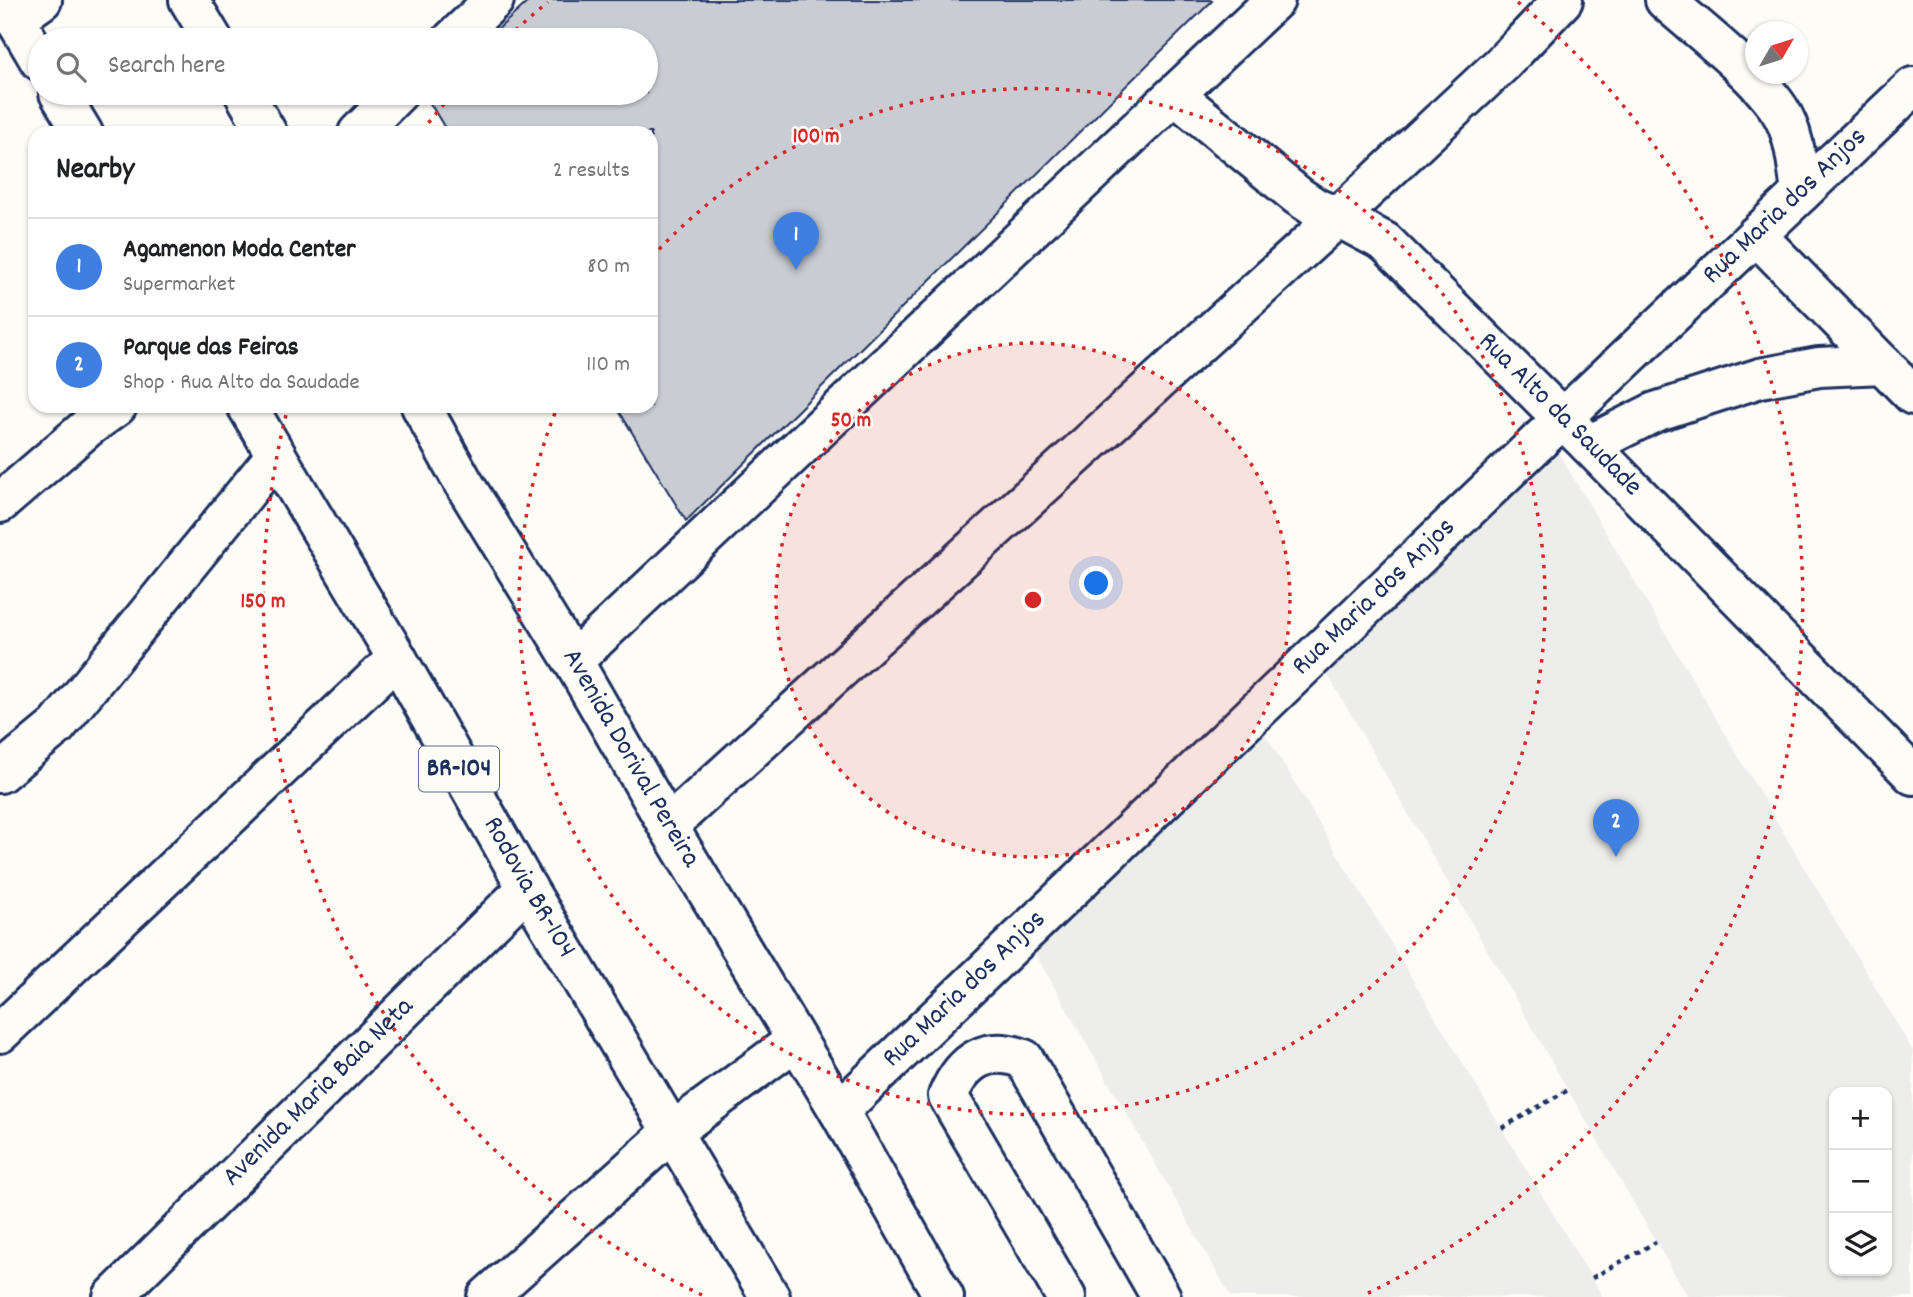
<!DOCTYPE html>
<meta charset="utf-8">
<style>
:root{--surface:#fff;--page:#f2f2f2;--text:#202124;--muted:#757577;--line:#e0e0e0;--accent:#c8321e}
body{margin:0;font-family:Dekko,sans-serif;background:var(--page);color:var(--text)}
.controls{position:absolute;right:21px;bottom:21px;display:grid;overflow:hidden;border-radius:14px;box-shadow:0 2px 5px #0004}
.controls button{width:63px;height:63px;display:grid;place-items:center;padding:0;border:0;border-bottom:2px solid var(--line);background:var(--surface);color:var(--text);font:35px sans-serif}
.compass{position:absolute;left:1745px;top:21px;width:63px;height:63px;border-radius:50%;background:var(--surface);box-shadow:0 2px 5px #0004;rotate:51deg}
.you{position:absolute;left:1097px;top:584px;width:24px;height:24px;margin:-18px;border:5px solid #fff;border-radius:50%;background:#1a73e8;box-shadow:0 0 0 10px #1a73e833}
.badge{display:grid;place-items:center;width:46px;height:46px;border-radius:50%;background:var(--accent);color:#fff;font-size:23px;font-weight:700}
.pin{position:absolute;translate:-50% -58px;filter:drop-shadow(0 2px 4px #0008)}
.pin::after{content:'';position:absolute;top:37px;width:24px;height:21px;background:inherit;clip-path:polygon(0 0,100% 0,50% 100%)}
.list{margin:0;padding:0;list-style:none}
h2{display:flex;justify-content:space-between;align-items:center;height:91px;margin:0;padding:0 28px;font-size:30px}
h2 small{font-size:23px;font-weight:400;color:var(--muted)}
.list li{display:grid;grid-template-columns:46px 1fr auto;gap:21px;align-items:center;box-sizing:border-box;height:98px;padding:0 28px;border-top:2px solid var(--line)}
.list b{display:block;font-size:26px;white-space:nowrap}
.list p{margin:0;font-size:23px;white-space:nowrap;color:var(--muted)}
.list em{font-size:23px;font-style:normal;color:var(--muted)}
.icon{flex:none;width:38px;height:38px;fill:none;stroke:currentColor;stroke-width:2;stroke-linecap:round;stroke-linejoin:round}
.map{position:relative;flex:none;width:1913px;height:1297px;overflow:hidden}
.search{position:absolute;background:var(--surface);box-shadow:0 2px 5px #0004;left:28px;top:28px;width:630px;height:77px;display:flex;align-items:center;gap:18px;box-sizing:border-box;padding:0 24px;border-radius:38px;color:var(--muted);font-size:26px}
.panel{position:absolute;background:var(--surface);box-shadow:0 2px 5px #0004;left:28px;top:126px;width:630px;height:287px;border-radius:21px}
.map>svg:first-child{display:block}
.built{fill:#edeeec;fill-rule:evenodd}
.building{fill:#c9ccd3;stroke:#1b2f5e;stroke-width:2}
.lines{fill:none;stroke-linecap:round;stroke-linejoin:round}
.minor-casing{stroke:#1b2f5e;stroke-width:44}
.highway-casing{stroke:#1b2f5e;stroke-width:44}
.path{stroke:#1b2f5e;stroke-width:4.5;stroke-dasharray:5 5;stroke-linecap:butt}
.minor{stroke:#fdfcf7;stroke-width:38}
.highway{stroke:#fdfcf7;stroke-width:38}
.ring{fill:none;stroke:#d62828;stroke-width:3.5;stroke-dasharray:3.5 7}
.labels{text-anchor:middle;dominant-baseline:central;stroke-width:5;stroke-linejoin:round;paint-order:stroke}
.shield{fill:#fdfcf7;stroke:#5f6c8c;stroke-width:2}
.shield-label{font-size:26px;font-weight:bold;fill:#1b2f5e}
.street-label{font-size:28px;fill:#1b2f5e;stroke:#fdfcf7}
.centre{fill:#d62828;stroke:#fdfcf7;stroke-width:3.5}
.ring-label{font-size:21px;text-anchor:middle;font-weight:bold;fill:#d62828;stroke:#fdfcf7;stroke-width:5;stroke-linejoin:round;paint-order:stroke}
</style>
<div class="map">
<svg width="1913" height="1297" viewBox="0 0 1913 1297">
<rect width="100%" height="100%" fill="#fdfcf7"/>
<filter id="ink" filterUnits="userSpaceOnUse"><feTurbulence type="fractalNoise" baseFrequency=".0143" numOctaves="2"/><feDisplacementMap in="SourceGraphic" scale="14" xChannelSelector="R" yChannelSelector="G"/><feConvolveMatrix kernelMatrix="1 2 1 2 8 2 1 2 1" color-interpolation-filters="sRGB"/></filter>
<g filter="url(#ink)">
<g class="built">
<path d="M1558 452 1913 1051V1297H1688L1321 663 1435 555ZM1834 1092H1887V1271H1834Z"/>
<path d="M1263 730 1603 1297H1231L1032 948Z"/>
</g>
<path class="building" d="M530 0H1210L1212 1 686 521 616 406H651V133H448L425 95 428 93H646V40H486Z"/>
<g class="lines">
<defs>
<g id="minor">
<path d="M189 0 213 40"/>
<path d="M1665 0C1699 30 1754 72 1779 109 1795 133 1797 164 1801 193"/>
<path d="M15 19 42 0"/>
<path d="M452 40 494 0"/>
<path d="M244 93 267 133"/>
<path id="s1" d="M1176 96 1298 196 1316 208 1338 217 1385 242 1589 445 1913 775"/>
<path d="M358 133 398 93"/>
<path d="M1756 235 1913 395"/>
<path id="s2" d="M421 406 463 482 573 661 668 826 839 1111 944 1297"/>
<path d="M1589 445 1655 412 1760 378 1819 367 1883 364"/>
<path d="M0 503 88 427 117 406"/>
<path d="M573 661 1275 0"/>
<path d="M0 773 57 726 276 455"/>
<path d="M668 826 1338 217 1503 63 1563 0"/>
<path d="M0 1033 397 658"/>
<path id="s3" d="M839 1111 1562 419 1913 87"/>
<path id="s4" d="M113 1297 527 888"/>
<path d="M487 1297 672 1132 796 1040"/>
<path d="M1066 1297 948 1096C963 1060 987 1045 1024 1059L1161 1297"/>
</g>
<g id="highway">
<path d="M4 0 40 61"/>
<path d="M59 93 83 133"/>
<path id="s5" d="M247 406 397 658 527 888 770 1297"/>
</g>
</defs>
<use href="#minor" class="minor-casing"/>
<use href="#highway" class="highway-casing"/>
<g class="path">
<path d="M1502 1128 1568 1090"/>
<path d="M1592 1278 1656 1242"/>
</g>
<use href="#minor" class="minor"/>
<use href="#highway" class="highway"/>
</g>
</g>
<circle cx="1033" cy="600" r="257" fill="#d62828" fill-opacity=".12"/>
<g class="ring">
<circle cx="1033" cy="600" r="257"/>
<path d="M652 257A513 513 0 1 1 557 408"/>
<path d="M702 1295A770 770 0 0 1 288 407M422 131A770 770 0 0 1 452 95M508 37A770 770 0 0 1 548 2M1518 2A770 770 0 0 1 1364 1295"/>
</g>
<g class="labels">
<rect class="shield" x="419" y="746.5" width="80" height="45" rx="5"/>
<g class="shield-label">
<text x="459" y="769">BR-104</text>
</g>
<g class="street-label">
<text stroke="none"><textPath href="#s3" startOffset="1309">Rua Maria dos Anjos</textPath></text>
<text stroke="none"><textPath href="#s1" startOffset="502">Rua Alto da Saudade</textPath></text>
<text stroke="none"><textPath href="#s3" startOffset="742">Rua Maria dos Anjos</textPath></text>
<text stroke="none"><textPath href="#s2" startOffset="410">Avenida Dorival Pereira</textPath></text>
<text stroke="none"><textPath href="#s5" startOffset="558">Rodovia BR-104</textPath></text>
<text stroke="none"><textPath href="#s3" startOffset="175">Rua Maria dos Anjos</textPath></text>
<text stroke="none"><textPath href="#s4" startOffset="290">Avenida Maria Baia Neta</textPath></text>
</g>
</g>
<circle cx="1033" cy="600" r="10" class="centre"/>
<g class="ring-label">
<text x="816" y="142">100 m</text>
<text x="851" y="426">50 m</text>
<text x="263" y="607">150 m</text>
</g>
</svg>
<div class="controls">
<button>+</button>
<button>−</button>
<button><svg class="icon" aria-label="layers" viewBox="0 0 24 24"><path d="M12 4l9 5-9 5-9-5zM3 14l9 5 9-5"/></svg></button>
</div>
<svg class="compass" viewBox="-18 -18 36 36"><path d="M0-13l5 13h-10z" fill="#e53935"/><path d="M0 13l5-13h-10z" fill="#757577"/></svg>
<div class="you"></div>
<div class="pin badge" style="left:796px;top:270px;background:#3f7fe0">1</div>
<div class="pin badge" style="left:1616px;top:857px;background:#3f7fe0">2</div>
<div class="search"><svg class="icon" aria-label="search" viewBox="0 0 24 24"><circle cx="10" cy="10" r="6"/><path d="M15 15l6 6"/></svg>Search here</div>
<section class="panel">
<h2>Nearby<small>2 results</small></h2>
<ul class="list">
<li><span class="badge" style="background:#3f7fe0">1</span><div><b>Agamenon Moda Center</b><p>Supermarket</p></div><em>80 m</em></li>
<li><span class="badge" style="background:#3f7fe0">2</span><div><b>Parque das Feiras</b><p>Shop · Rua Alto da Saudade</p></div><em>110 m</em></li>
</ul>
</section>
</div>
